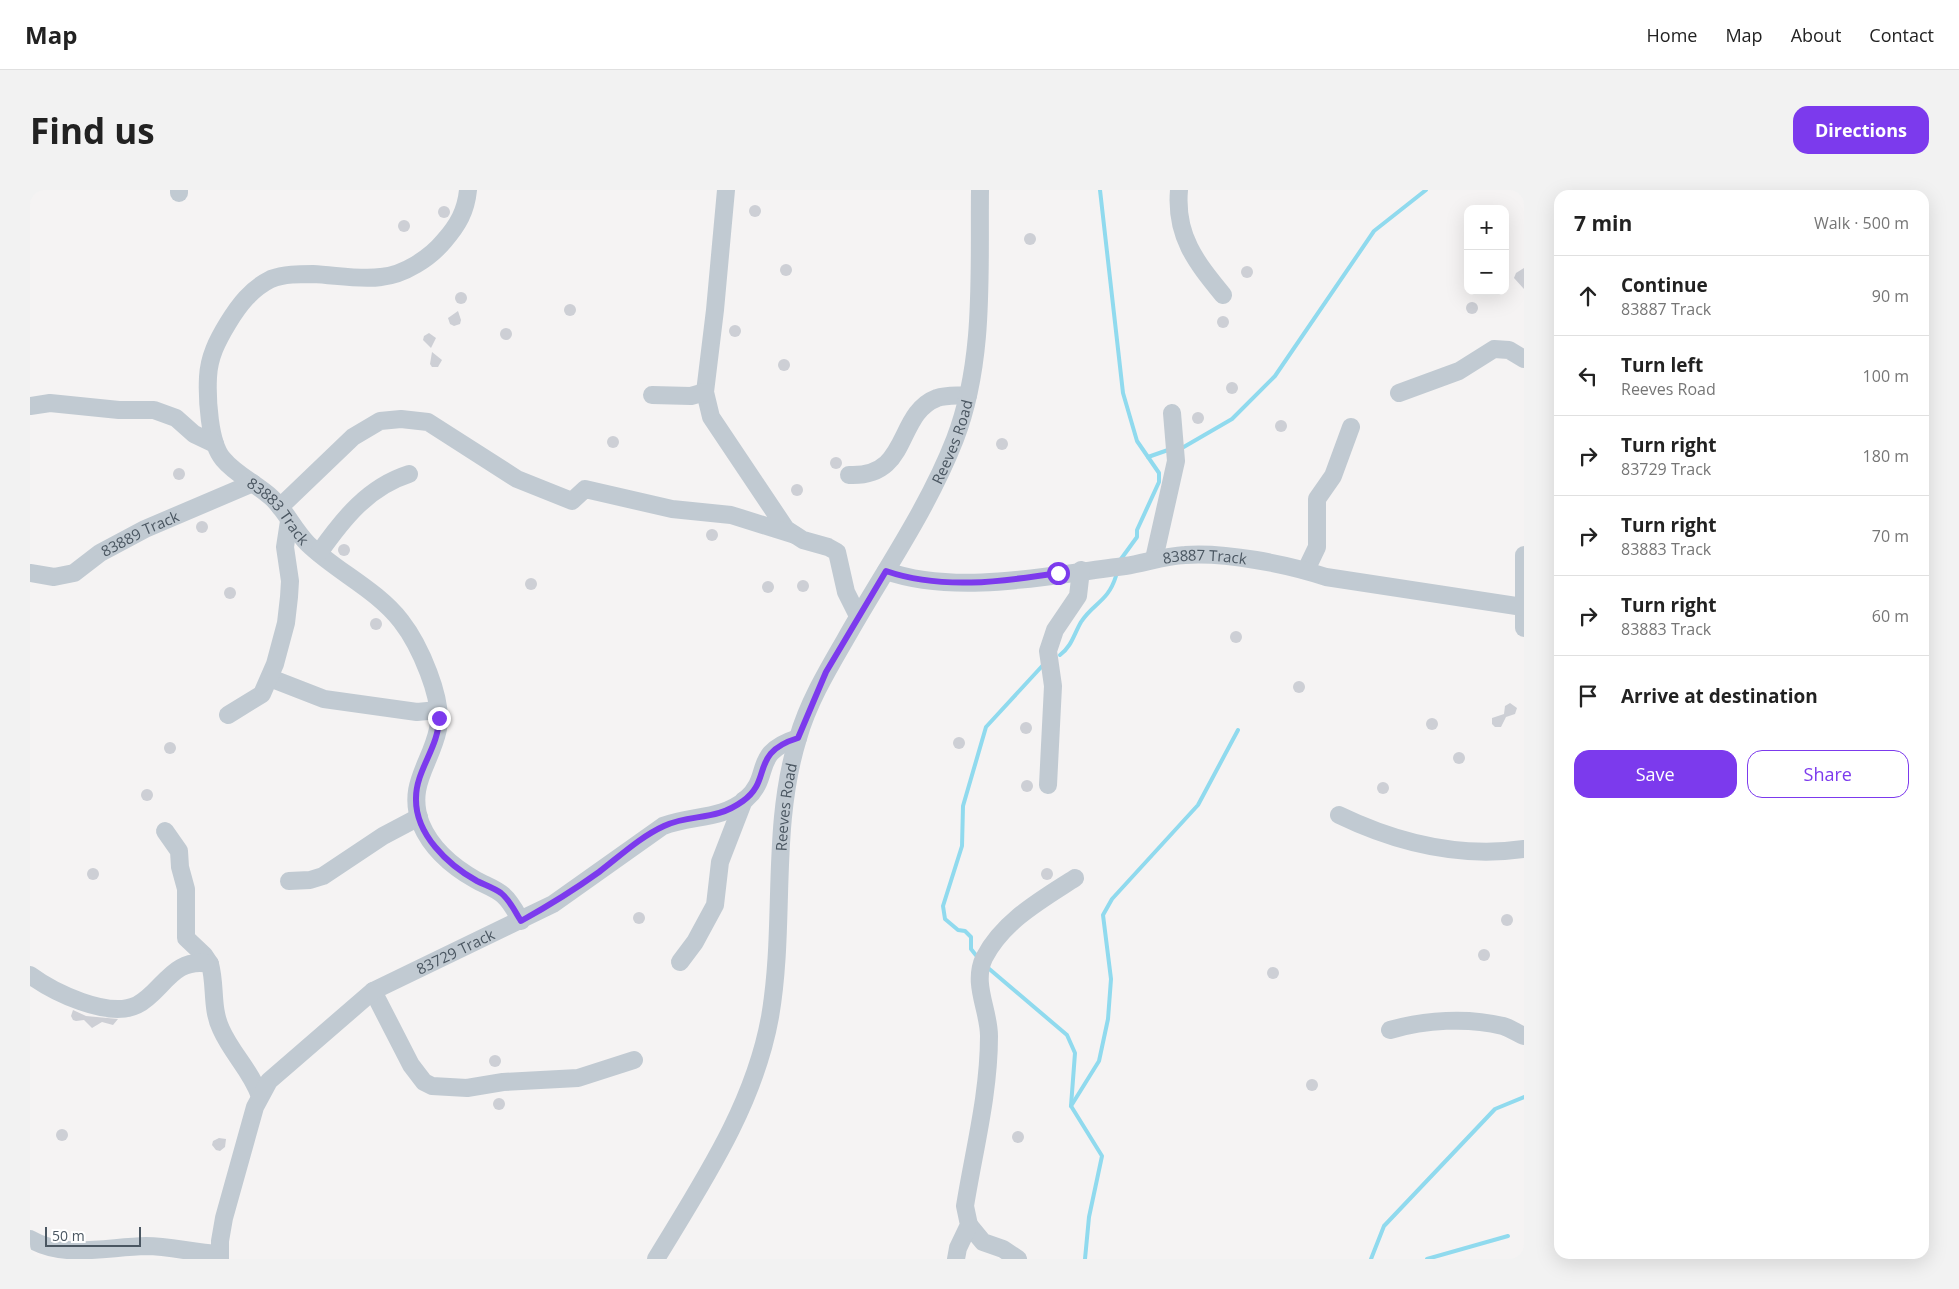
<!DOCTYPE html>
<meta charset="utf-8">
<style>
:root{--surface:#fff;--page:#f2f2f2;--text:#222;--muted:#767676;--line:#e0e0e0;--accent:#7c3aed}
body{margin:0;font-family:"Open Sans",sans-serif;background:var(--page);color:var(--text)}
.controls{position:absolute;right:15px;top:15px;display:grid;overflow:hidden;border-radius:10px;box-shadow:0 5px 20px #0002}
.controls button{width:45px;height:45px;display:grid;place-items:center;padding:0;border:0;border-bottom:1px solid var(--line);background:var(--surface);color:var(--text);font:25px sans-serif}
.scale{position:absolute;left:15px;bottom:12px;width:96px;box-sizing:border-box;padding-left:5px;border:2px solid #4a5661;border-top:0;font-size:14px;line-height:18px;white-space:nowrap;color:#4a5661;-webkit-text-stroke:4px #fff;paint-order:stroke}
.stop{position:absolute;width:15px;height:15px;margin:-11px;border:4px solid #7c3aed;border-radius:50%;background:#fff}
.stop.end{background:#7c3aed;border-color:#fff;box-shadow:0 1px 5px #0008}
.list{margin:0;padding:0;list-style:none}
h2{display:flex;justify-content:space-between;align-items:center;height:65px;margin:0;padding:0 20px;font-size:21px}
h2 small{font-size:16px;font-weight:400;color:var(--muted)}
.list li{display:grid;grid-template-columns:32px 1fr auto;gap:15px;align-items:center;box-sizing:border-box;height:80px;padding:0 20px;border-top:1px solid var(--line)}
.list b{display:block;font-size:19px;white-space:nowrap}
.list p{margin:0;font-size:16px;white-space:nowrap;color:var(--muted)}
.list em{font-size:16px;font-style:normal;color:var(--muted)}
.actions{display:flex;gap:10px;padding:15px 20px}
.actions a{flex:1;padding:11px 0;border:1px solid var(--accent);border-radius:15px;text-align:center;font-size:18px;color:var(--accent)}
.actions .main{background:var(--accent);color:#fff}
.icon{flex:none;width:28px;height:28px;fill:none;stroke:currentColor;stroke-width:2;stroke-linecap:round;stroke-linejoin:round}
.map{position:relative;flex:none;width:1494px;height:1069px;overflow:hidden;border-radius:15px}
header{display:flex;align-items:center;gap:30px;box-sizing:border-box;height:70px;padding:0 25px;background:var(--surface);border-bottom:1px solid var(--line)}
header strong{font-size:24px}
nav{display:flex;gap:28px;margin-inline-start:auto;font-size:18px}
.intro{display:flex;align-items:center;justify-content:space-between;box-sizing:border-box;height:120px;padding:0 30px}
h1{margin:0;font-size:35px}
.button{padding:12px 22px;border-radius:15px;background:var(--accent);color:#fff;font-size:18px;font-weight:700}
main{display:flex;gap:30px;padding:0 30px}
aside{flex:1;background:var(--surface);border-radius:15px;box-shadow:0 5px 20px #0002}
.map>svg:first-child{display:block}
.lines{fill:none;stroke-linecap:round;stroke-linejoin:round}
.stream{stroke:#90daee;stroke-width:4}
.building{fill:#cdcfd5}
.minor{stroke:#c1cad2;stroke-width:18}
.route{stroke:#7c3aed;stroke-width:6}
.labels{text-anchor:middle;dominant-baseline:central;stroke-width:4;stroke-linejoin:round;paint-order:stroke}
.street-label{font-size:15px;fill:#4a5661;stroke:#fff}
</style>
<header>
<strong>Map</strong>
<nav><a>Home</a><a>Map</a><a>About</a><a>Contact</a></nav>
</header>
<div class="intro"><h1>Find us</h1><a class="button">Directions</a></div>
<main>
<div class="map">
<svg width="1494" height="1069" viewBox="0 0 1494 1069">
<rect width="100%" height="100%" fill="#f5f3f3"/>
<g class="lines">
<g class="stream">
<path d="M1070 0 1093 203 1107 251 1129 283V292L1107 340V347L1091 369"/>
<path d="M1152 258 1202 229 1245 186 1344 41 1396 0"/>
<path d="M1118 267 1138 260"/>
<path d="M1030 465C1042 456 1044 444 1051 432 1063 413 1078 412 1086 386"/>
<path d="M949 769 941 759V747L935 741 928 740 915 729 913 716 932 656 933 616 956 537 1014 474"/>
<path d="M957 777 1037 845 1045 863 1041 916 1072 966 1059 1027 1055 1069"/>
<path d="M1041 916 1069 871 1078 829 1081 789 1073 725 1082 709 1168 615 1208 540"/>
<path d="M1341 1069 1354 1036 1465 919 1494 907"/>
<path d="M1397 1069 1478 1046"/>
</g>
</g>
<g class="building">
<circle cx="725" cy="21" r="6"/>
<circle cx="414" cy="22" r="6"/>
<circle cx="374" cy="36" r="6"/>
<circle cx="1000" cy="49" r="6"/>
<circle cx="756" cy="80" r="6"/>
<circle cx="1217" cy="82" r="6"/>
<path d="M1494 78V99L1484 88 1486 83Z"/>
<circle cx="431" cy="108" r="6"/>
<circle cx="1442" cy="118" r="6"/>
<circle cx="540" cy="120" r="6"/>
<path d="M428 121 431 130 430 134 424 136 420 134 418 128Z"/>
<circle cx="1193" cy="132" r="6"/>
<circle cx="705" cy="141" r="6"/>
<circle cx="476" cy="144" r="6"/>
<path d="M399 143 406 148 401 158 393 150 394 146Z"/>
<path d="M402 162 412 170 408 177H402L400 174Z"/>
<circle cx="754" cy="175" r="6"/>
<circle cx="1202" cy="198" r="6"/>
<circle cx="1168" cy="228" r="6"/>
<circle cx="1251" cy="236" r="6"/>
<circle cx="583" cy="252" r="6"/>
<circle cx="972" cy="254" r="6"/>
<circle cx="806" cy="273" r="6"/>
<circle cx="149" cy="284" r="6"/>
<circle cx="767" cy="300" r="6"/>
<circle cx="172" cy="337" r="6"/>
<circle cx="682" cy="345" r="6"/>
<circle cx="314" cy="360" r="6"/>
<circle cx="501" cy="394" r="6"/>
<circle cx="773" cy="396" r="6"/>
<circle cx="738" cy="397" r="6"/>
<circle cx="200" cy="403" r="6"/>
<circle cx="346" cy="434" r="6"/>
<circle cx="1206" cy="447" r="6"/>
<circle cx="1269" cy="497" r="6"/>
<path d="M1480 513 1487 518 1485 524 1476 527 1471 537H1465L1462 534V528L1474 524 1475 516Z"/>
<circle cx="1402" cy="534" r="6"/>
<circle cx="996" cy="538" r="6"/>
<circle cx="929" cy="553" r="6"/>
<circle cx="140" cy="558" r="6"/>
<circle cx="1429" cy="568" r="6"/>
<circle cx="997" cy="596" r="6"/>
<circle cx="1353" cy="598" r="6"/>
<circle cx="117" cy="605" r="6"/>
<circle cx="1017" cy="684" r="6"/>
<circle cx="63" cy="684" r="6"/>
<circle cx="609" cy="728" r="6"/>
<circle cx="1477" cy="730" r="6"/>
<circle cx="1454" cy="765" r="6"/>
<circle cx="1243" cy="783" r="6"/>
<path d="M43 820 56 826 88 829 83 835 72 832 62 838 54 830 46 831 43 830 41 826Z"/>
<circle cx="465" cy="871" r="6"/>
<circle cx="1282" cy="895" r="6"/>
<circle cx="469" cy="914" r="6"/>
<circle cx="32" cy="945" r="6"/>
<circle cx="988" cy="947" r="6"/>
<path d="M189 948 196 949 195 957 190 961 186 960 182 955 183 951Z"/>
</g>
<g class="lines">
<g class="minor">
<path d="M149 0V3"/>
<path id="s1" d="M438 0C436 21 428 35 414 51 400 68 374 85 351 87 330 90 305 85 283 84 269 84 254 84 241 89 221 99 209 115 198 133 187 151 179 167 178 187 177 208 179 253 193 269 206 285 227 294 242 308 256 321 264 340 278 354 307 382 346 399 371 431 389 454 414 509 408 539 401 574 376 595 391 634 401 658 423 677 446 690 455 695 465 698 473 705 481 712 486 722 491 731"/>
<path d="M696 0 685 120 675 202 681 227 756 339 773 350 798 357 807 362 816 402 828 426"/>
<path d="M1149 0C1145 46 1166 72 1193 105"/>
<path d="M1369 203 1429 181 1464 159 1479 160 1494 169"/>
<path d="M622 205 661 206 675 202"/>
<path d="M0 216 20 213 89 220H124L146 228 164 244 185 254"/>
<path d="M819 285C881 288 865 224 907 208 916 205 928 206 938 205"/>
<path d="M250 317 323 247 350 231 371 229 398 232 487 289 542 311 555 299 642 319 701 325 765 345"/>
<path d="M289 363C313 329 338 297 379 284"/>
<path d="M1494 365V438"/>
<path d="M1124 369 1146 271 1142 223"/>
<path d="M1276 380 1287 357V309L1303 286 1321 237"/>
<path id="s2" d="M856 381C928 406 1020 385 1095 376 1115 373 1134 366 1155 365 1195 362 1257 374 1296 387L1493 417"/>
<path id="s3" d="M0 383 24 387 44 383 70 363 115 339 223 293"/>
<path d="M240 488 294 509 387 522 408 520"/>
<path d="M198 525 232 504 245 474 256 433 259 407 260 391 255 357 259 331"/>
<path d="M1018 595 1023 496 1018 461 1025 440 1048 406 1051 380"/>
<path d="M1309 625C1367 653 1430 668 1494 659"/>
<path d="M135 641 149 661 150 677 156 699V748L174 765 180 774"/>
<path d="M259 691 280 690 293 686 353 646 389 627"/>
<path d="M650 772 665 752 685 715 690 672 714 610"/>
<path d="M0 785C23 802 78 829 107 815 133 802 142 766 180 774 186 796 181 818 191 839 202 864 220 879 230 906"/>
<path d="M343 801 381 875 394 892 402 896 437 898 473 892 548 888 604 870"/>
<path d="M1360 840C1395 830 1437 827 1473 836 1480 838 1487 843 1494 846"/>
<path d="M939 1035 953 1052 973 1059 988 1069"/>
<path d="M0 1049C34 1069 76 1057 116 1056 140 1056 164 1063 189 1064"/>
<path id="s4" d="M190 1069V1051L194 1028 225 917 239 891 343 801 523 714 633 636C661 625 692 630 716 609 743 585 720 563 768 548"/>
<path id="s5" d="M626 1069C672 993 724 916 740 827 756 734 740 639 768 548 778 513 797 481 815 450 852 384 897 321 925 249 955 171 949 83 950 0"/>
<path d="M926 1069 928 1058 939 1035 935 1016C944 960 959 904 959 846 959 820 942 794 954 768 973 731 1011 710 1045 688"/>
</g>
</g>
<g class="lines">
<path class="route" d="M409 528C409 557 386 580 386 608 385 644 418 675 447 691 455 695 464 698 471 703 480 710 485 722 491 731 518 716 544 700 569 682 590 666 610 647 634 636 662 623 684 632 713 611 743 590 719 563 768 548L796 482 856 381C911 400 971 392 1028 383"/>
</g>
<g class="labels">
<g class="street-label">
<text stroke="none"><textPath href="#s5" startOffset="885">Reeves Road</textPath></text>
<text stroke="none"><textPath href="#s1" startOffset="524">83883 Track</textPath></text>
<text stroke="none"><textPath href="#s3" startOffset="122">83889 Track</textPath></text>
<text stroke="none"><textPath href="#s2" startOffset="322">83887 Track</textPath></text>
<text stroke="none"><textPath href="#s5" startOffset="480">Reeves Road</textPath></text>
<text stroke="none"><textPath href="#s4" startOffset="415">83729 Track</textPath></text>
</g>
</g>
</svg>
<div class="controls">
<button>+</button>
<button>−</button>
</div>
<div class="scale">50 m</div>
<div class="stop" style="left:1028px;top:383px"></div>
<div class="stop end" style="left:409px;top:528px"></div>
</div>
<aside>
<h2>7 min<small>Walk · 500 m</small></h2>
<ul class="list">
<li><svg class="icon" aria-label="ahead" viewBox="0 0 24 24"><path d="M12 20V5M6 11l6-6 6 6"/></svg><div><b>Continue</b><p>83887 Track</p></div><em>90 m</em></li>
<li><svg class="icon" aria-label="left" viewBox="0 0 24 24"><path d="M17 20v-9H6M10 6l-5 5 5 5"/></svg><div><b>Turn left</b><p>Reeves Road</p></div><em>100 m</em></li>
<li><svg class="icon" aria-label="right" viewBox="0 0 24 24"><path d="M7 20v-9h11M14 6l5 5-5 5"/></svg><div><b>Turn right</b><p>83729 Track</p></div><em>180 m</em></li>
<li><svg class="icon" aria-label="right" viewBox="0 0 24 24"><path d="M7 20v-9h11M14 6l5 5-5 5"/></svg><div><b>Turn right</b><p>83883 Track</p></div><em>70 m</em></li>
<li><svg class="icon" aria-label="right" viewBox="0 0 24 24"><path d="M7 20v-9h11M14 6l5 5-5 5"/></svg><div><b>Turn right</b><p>83883 Track</p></div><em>60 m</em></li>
<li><svg class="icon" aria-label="arrive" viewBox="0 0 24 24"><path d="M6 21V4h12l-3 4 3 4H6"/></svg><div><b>Arrive at destination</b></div></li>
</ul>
<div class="actions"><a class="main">Save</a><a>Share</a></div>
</aside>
</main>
